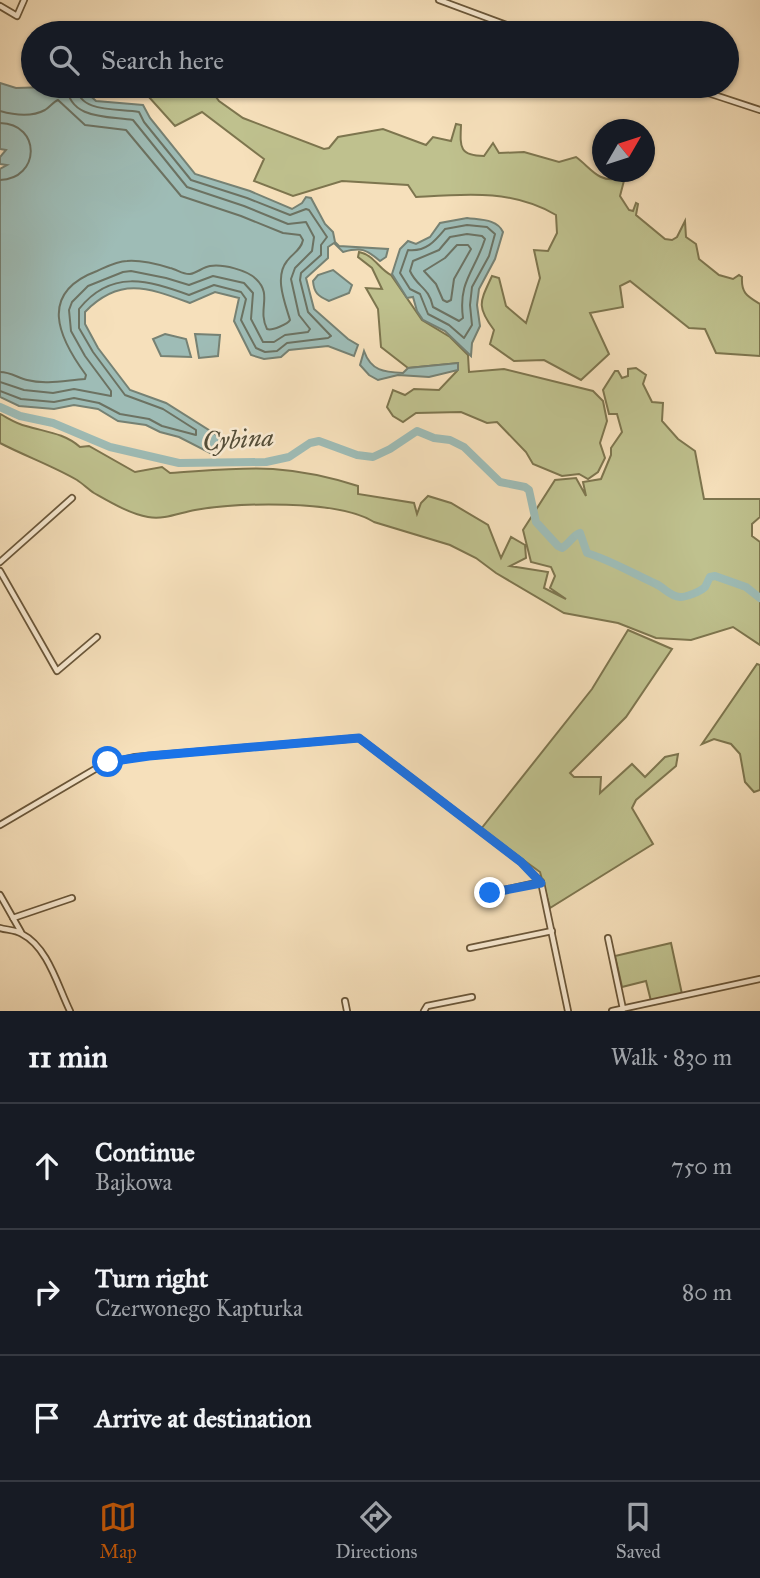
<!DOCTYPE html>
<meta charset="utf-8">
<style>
:root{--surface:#171b24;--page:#242831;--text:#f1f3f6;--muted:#9ea1a6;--line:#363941;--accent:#b45309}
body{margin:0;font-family:"IM FELL Great Primer",serif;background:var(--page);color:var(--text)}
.compass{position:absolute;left:592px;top:119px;width:63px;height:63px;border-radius:50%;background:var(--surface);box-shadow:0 2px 5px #0004;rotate:51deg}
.stop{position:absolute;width:21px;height:21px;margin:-16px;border:5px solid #1a73e8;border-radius:50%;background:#fff}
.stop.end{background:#1a73e8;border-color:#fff;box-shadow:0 2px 7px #0008}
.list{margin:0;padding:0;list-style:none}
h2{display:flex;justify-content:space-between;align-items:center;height:91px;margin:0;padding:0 28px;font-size:30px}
h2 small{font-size:23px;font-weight:400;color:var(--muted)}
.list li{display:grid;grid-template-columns:46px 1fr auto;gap:21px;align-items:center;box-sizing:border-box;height:126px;padding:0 28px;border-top:2px solid var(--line)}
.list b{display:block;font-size:26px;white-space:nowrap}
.list p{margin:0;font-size:23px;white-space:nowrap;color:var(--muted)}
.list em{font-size:23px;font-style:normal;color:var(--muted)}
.icon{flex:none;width:38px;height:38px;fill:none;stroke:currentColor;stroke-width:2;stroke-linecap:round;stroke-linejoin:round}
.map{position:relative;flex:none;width:760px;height:1011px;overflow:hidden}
.search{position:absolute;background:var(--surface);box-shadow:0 2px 5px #0004;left:21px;right:21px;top:21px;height:77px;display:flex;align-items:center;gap:18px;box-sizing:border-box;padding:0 24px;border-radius:38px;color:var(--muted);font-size:26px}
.sheet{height:469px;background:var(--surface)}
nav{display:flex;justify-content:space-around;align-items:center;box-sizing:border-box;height:98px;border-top:2px solid var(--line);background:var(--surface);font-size:19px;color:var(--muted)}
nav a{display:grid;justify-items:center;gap:4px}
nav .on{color:var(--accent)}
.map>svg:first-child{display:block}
.green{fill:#bfc18e;stroke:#7d754e;stroke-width:2}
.water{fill:#9ebcb6;stroke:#768173;stroke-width:2}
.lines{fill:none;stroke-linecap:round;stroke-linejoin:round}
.shore{stroke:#6c7262;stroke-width:2}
.river{stroke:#9ebcb6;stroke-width:8}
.street-casing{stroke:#6a573a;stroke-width:8}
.street{stroke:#f9ebd3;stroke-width:4.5}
.route{stroke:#1a73e8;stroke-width:9}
.labels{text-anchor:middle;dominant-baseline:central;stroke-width:5;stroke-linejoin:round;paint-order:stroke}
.water-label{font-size:26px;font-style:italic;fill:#544e39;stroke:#f9ebd3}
</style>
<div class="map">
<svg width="760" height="1011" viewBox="0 0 760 1011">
<rect width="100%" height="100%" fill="#f6e0bb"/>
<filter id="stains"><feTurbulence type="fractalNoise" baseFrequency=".00286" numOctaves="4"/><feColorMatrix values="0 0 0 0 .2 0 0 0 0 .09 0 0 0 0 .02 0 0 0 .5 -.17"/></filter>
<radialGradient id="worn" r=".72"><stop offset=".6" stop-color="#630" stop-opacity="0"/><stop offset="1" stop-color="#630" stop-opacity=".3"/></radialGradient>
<g class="green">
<path d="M139 86H208L219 101 243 118 324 149 329 148 338 137 383 129 426 145 433 137 451 141 456 124 461 125C460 147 459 156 484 156L493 143 499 153 524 152 559 162 576 157C590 167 599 184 619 178L623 172 626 173 620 196 629 210 633 211 636 203 638 204 636 215 665 239 672 240 677 237 685 221 686 237 696 244 699 259 719 275 733 279 739 275 742 277C741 293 747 296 760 304V356L716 353 705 329 689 328 630 281 620 286 623 307 590 313 609 354 581 380 544 360 514 361 490 344 494 330C476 306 480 302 492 276L499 278 506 306 526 323 540 278 534 250 548 251 557 233 556 215C512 189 465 194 416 197L408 185 342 181 293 196 254 181 264 159 202 112 175 126Z"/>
<path d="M359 252C374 255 379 269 391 275L422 320 450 337 468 355 469 372 504 369 593 391 603 401 607 421 600 443 605 458 598 472 588 479 579 474 562 476 533 464 526 452 497 422 487 423 461 412 416 413 403 422 393 416 387 407 393 390 405 395 414 389 439 390 457 371 458 363 408 368 381 347 378 309 366 288 382 289 372 268 358 257Z"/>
<path d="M636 368 646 375 643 384 652 402 663 403 662 421 678 439 695 451 704 499H760V517L752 524V536L760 542V645L733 627 691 640 656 638 618 623 564 613 496 573 476 558 450 545 374 522C338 499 237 503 195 510 179 513 164 520 148 517 130 514 110 502 94 493 88 489 83 484 77 480 53 466 25 456 0 443V414C8 418 17 424 26 426 46 432 64 433 80 447L89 446 135 472 162 467 170 473C204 471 239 467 273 469 302 471 330 477 358 486V494L414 503 417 514 421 503 428 496 451 503 488 525 501 558 511 537 525 545 526 558 510 566 548 572 544 588 566 599 550 588 555 576 551 567 531 562 523 530 555 480 576 478 586 496 583 482 601 479 611 455V448L622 432 617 414H609L603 390 615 371H618L622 378 628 376V369Z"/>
<path d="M628 630 672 649 626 717 570 773 574 777H601L600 793 632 764 645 777 665 757 678 754 676 766 636 800 632 808 653 844 550 908 540 872 481 829 592 689Z"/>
<path d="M757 664 760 665V790L754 792 745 782 740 754 731 744 714 739 702 744Z"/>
<path d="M671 943 682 994 651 1001 646 981 622 987 615 956Z"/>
</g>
<g class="water">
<path d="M0 83 16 88 80 86 96 101 143 105 150 118 195 174 250 191 292 209 302 203 306 197 311 198 325 224 333 232 335 242 339 246 388 249 386 257 380 261C366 249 361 247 343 252L334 243 328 247V258L306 278 314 309 348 339 358 345 354 356 328 346 289 350 281 357 264 359 251 355 234 321 239 298 215 292 190 303C149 288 120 276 85 312V324L98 348 130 390 166 403 223 439 220 449 210 453 179 437 160 432 146 425 118 421 98 409 74 405 54 409 19 406 0 397V169L7 165 0 164V157L6 150 0 149Z"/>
<path d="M467 218C481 220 497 219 503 232L495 259 479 289 477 305 480 326 472 343 471 356 445 331 423 320 417 311 413 297 407 298 392 274 400 249 408 241 416 244 430 237 440 223Z"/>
<path d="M333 270 352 285 349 293 329 301C318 296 314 293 313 281L318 275Z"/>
<path d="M165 334 186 339 191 357 161 356 153 339Z"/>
<path d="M195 334 220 335 218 356 199 358Z"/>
<path d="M364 351C371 371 384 372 403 373L408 368 458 363V370L429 377 398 375 378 380 369 375 360 365Z"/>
</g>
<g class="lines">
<g class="shore">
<path d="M0 111C14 115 32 117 45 110 50 107 53 102 58 100L85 125 126 130 181 196 241 216 283 233 300 235 303 240C301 250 293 253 287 261 274 277 285 303 290 320 288 324 272 331 267 329 257 309 273 295 256 279 247 270 223 264 210 266 203 267 197 273 190 274 184 275 176 269 170 268 157 264 140 260 127 261 117 261 106 267 97 271 38 293 58 337 86 375L85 379C67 380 46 385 27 380 18 378 11 372 0 372"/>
<path d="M0 123C42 124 40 179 0 180"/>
<path d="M467 225 487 227 495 234 489 256 472 287 470 305 472 325 464 338 449 325 428 314 420 294 410 289 400 273 408 250C426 252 435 241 445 229Z"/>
<path d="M467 234 482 236 485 239C475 271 458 281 463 318L459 321 433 307C429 287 417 287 410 271L413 261 439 250 450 237Z"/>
<path d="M457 245H468L471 249 454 279 451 300 447 302 443 300 436 284 424 271 445 258Z"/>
<path d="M0 382 24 390 53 393 74 389 111 396V391L85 356 71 331 69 310 72 302 88 286 123 272 131 271 166 278 189 285 213 276 244 283 253 293 251 319 263 342H274L285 335 308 332 310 329 299 315 291 279 295 268 312 251 314 237 306 222 288 224 244 206 187 187 133 120C109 116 69 120 67 86"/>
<path d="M0 391 21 399 54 402 74 398 99 403 120 414 149 419 162 426 196 435V430L163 409 125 395 93 352 79 328V309C111 269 148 280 189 295L214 285 241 292 246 299 241 320 256 348 265 352 277 351 287 343 328 338 331 336 308 312 300 280 301 273 321 255V245L327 237 309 210 306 209 290 215 247 198 191 180 144 122 139 112C119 108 79 114 76 86"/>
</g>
<path class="river" d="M0 407 20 416 53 423 110 447 179 463 266 462 289 457 310 443 319 441 357 455 373 457 390 449 417 431 434 438 450 440 464 447 500 482 525 487 529 490 536 522 558 546 562 548C569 544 572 536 580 533L587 553C610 560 634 574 656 584 665 588 669 596 680 597 686 597 700 592 705 587 707 584 708 580 710 577L715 576 746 587 760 598"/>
<defs>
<g id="street">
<path d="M439 0 528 33"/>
<path d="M0 6 17 16 24 0"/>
<path d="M687 86 760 110"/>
<path d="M0 562 72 498"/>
<path d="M0 571 57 671 97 637"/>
<path d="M0 825 102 765 135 757 359 738 521 862 541 882 568 1011"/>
<path d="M490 893 541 882"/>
<path d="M0 895 21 932"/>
<path d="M13 918 72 898"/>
<path d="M0 928C7 930 16 930 22 934 48 947 58 987 70 1011"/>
<path d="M608 938 623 1009"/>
<path d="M470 948 552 931"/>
<path d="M345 1001 347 1011"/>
<path d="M424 1011 427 1006 472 997"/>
<path d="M612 1011 760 979"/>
</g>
</defs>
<use href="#street" class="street-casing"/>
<use href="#street" class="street"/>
</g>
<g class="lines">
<path class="route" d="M108 762 149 756 359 738 521 862 541 883 490 893"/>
</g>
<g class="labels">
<g class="water-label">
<text transform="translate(238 439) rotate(-4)">Cybina</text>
</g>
</g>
<rect width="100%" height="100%" filter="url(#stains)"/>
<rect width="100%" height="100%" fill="url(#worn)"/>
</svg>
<svg class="compass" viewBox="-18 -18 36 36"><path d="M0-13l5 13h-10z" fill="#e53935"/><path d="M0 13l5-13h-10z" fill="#9ea1a6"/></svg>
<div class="stop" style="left:108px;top:762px"></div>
<div class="stop end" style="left:490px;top:893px"></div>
<div class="search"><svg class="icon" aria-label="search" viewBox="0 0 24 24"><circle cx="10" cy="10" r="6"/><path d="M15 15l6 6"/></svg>Search here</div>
</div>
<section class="sheet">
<h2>11 min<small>Walk · 830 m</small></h2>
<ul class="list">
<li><svg class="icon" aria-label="ahead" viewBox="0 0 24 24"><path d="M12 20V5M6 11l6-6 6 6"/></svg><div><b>Continue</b><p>Bajkowa</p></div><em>750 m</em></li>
<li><svg class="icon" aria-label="right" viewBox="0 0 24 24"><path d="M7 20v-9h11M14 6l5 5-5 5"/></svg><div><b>Turn right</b><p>Czerwonego Kapturka</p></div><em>80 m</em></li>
<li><svg class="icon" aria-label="arrive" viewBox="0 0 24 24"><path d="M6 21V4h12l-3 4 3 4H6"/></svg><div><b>Arrive at destination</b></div></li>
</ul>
</section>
<nav>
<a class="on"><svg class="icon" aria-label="map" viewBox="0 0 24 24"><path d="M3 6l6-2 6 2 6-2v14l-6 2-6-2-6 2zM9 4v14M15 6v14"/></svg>Map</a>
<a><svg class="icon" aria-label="directions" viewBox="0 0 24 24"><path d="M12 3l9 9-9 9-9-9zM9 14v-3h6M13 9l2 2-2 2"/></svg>Directions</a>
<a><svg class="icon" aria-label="saved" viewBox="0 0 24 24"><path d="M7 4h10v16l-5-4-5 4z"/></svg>Saved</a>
</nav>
